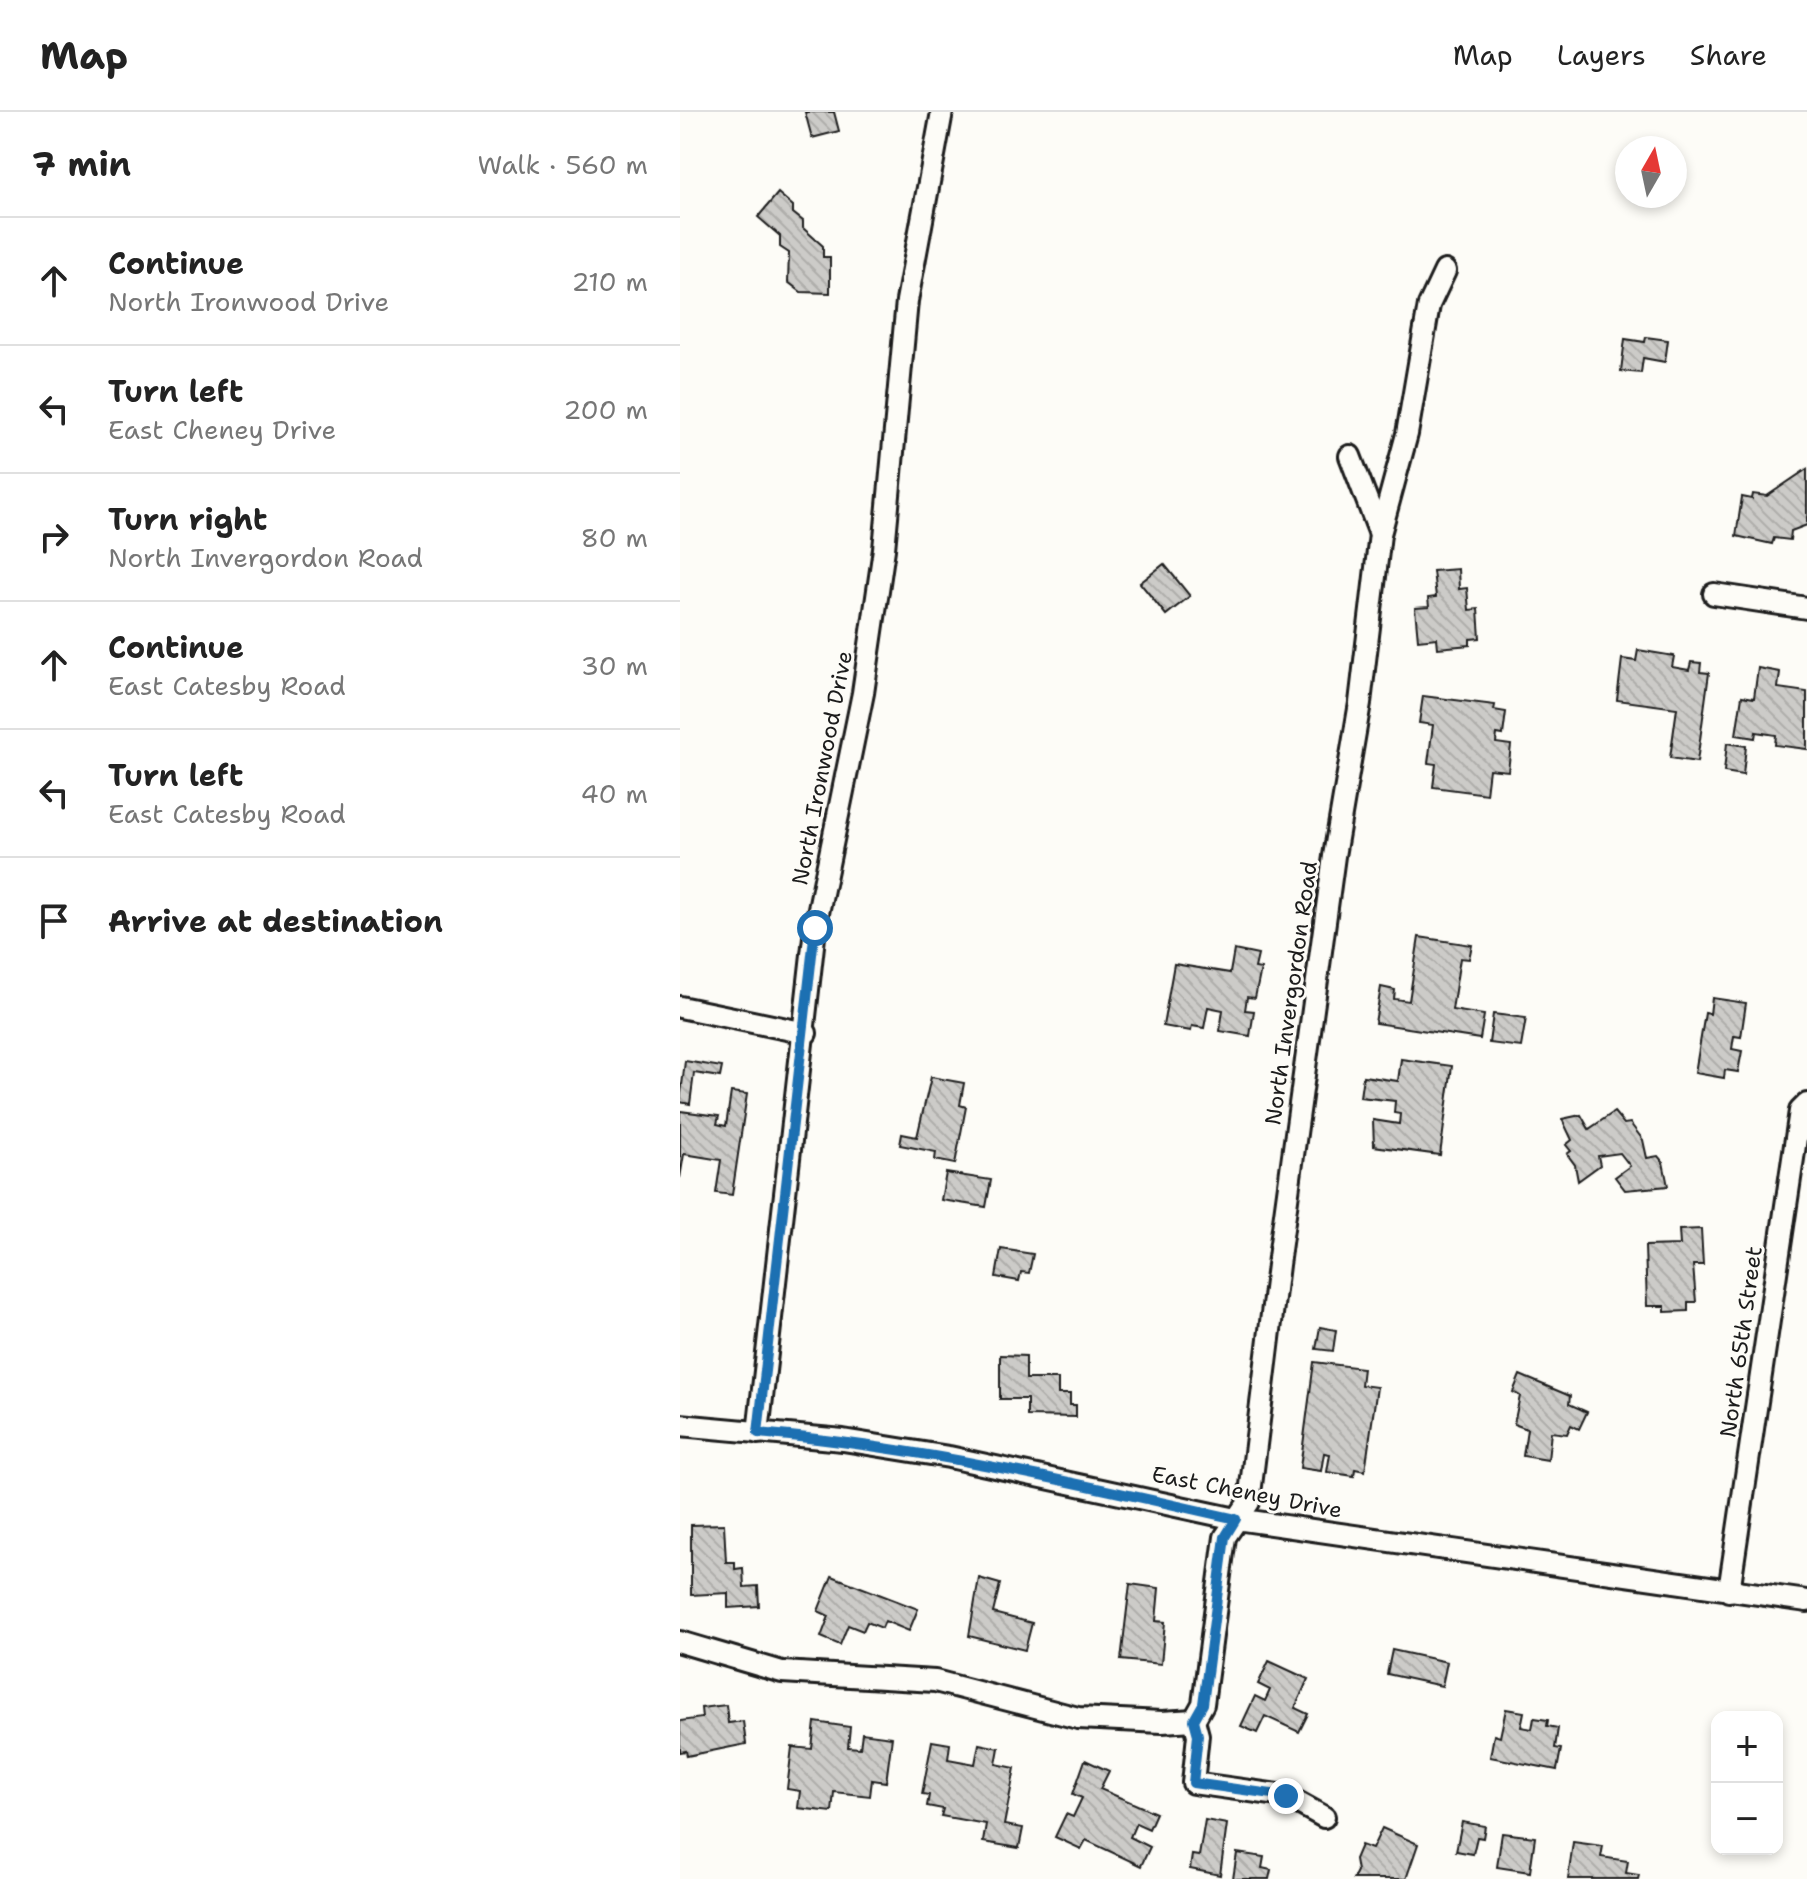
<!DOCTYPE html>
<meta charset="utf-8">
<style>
:root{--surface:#fff;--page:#f6f6f6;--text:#222;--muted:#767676;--line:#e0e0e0}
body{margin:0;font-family:"Shantell Sans",sans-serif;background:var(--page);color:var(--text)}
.controls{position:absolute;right:24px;bottom:24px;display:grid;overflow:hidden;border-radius:16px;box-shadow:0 4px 12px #0003}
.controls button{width:72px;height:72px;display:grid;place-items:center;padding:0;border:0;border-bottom:2px solid var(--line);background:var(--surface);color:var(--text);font:40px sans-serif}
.compass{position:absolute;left:935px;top:24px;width:72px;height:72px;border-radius:50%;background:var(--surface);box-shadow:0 4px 12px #0003;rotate:9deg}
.stop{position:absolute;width:24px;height:24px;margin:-18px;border:6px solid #1f6fb2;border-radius:50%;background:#fff}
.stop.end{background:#1f6fb2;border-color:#fff;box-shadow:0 2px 8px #0008}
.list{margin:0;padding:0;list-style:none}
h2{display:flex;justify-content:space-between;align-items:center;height:104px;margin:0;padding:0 32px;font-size:34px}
h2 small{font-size:26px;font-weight:400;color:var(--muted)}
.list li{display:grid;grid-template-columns:52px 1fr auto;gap:24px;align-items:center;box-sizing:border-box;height:128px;padding:0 32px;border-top:2px solid var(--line)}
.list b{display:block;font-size:30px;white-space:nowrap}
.list p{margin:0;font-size:26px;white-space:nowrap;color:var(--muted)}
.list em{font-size:26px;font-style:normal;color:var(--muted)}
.icon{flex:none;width:44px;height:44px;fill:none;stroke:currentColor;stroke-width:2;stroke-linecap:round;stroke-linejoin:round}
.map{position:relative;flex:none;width:1127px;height:1767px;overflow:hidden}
header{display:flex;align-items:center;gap:48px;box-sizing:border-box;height:112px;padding:0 40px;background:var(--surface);border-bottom:2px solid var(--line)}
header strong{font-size:38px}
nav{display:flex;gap:44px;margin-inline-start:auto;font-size:28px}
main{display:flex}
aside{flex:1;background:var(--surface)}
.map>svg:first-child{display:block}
.building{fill:url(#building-back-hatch);stroke:#1c1c1c;stroke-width:2}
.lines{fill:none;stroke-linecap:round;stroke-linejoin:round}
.minor-casing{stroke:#1c1c1c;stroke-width:26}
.minor{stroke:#fdfcf7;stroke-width:20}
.route{stroke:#1f6fb2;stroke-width:10}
.labels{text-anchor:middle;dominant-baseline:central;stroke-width:6;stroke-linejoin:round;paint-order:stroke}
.street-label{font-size:22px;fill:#1c1c1c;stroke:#fdfcf7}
</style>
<header>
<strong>Map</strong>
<nav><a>Map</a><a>Layers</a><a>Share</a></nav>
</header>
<main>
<aside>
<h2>7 min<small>Walk · 560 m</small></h2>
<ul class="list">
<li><svg class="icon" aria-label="ahead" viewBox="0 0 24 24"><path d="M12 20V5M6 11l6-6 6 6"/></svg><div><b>Continue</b><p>North Ironwood Drive</p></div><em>210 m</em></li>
<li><svg class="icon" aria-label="left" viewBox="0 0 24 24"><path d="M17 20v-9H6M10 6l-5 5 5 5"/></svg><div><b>Turn left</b><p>East Cheney Drive</p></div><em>200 m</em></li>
<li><svg class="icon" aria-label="right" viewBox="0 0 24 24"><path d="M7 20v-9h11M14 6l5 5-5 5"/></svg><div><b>Turn right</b><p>North Invergordon Road</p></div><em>80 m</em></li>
<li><svg class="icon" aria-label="ahead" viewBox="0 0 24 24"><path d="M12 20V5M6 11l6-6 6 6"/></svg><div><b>Continue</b><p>East Catesby Road</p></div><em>30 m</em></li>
<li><svg class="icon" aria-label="left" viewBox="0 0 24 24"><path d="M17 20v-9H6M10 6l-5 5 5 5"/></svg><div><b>Turn left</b><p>East Catesby Road</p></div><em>40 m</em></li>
<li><svg class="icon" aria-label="arrive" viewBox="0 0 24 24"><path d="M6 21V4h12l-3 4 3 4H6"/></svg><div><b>Arrive at destination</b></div></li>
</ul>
</aside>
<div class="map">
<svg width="1127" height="1767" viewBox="0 0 1127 1767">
<defs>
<pattern id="building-back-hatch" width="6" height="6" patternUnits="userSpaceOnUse" patternTransform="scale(2)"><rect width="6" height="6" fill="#cccbc8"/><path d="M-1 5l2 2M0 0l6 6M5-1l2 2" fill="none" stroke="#afaeab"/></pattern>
</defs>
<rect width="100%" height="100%" fill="#fdfcf7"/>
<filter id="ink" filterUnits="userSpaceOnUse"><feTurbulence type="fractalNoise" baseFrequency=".0125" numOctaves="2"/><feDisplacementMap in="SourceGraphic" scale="16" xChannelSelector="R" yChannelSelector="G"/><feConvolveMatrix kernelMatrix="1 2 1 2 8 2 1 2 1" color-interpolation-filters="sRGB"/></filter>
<g filter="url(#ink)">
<g class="building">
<path d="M125 0H154L159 19 132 26Z"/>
<path d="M98 81 113 94V101L123 109V116L143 134V145H150V181L121 180 108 170 109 141 100 135V124L78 105Z"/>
<path d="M966 225 988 228 985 250 963 246 961 261 941 259 945 227 965 230Z"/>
<path d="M1127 357V413L1111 419 1110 428 1094 426 1092 432 1056 424 1062 385 1072 387 1073 382 1087 384Z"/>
<path d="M484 452 510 484 486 503 460 471Z"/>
<path d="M778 457 779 477 787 476 789 498 798 497 800 526 790 527V533L758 536 757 526 738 528 735 496 749 495 748 486 756 485 753 459Z"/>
<path d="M958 538 994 544 992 555 1009 558 1011 550 1021 551 1020 560 1029 561 1017 650 990 646 997 596 937 588 942 547 956 549Z"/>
<path d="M1078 556 1100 560 1098 576 1127 580V637L1095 633 1096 623 1076 620 1075 626 1056 623 1062 584 1074 586Z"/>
<path d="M743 584 815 593 814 598 826 600 823 623 817 622 816 631 831 633 828 659 809 657 806 682 753 675 756 652 748 651 753 613 739 611Z"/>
<path d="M1047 631 1066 634 1063 663 1044 660Z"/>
<path d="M739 825 792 833 789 847 780 846 772 898 804 903 800 927 695 911 701 875 715 878 714 887 729 889Z"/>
<path d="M554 838 578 843 575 856 581 857 575 886 567 885 565 898 574 899 570 924 540 919 543 898 528 895 524 916 512 914 511 919 483 914 494 852 550 861Z"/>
<path d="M1032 886 1066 891 1061 925 1054 924 1052 937 1062 939 1058 960 1045 958 1044 966 1015 961 1025 901 1030 902Z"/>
<path d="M813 902 846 906 841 935 809 931Z"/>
<path d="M721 947 772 954 760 1043 694 1034 693 1008 719 1012 720 1002 714 1001 715 989 680 985 683 964 718 969Z"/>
<path d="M5 949 42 955 40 965 14 961 10 992 0 990Z"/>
<path d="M251 965 284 971 280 993 286 995 275 1052 255 1048 256 1040 220 1033 222 1022 237 1025Z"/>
<path d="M51 980 67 982 52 1083 36 1081 41 1048 4 1042 0 1066V999L39 1004 37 1012 46 1014Z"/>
<path d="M934 1000 944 1012 950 1011 963 1028 967 1046 978 1044 983 1050 988 1074 945 1078 935 1065 950 1054 940 1041 918 1044 920 1053 898 1069 895 1053 887 1042 891 1039 886 1033 892 1028 882 1007 901 1003 909 1017Z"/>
<path d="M266 1061 311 1068 306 1095 261 1088Z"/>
<path d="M1021 1117 1023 1153H1013L1016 1190H1008V1199L985 1200V1194H967L965 1134 1000 1133 999 1118Z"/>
<path d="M321 1137 353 1142 349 1161 341 1160 339 1169 316 1165Z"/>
<path d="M640 1215 656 1218 653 1239 636 1237Z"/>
<path d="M320 1243 346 1244V1267H378V1282H390V1293H396V1305L347 1304V1287H320Z"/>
<path d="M634 1250 683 1256 681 1273 697 1275 685 1359 675 1357 674 1364 647 1360 650 1342 644 1341 641 1359 620 1356Z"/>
<path d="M840 1263 890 1284 889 1292 907 1300 899 1317 891 1313 887 1322 871 1320 868 1348 843 1344 847 1317 834 1312 840 1284 833 1280Z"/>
<path d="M44 1412 46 1450H55V1457L63 1456 64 1475 78 1474 79 1494 48 1496V1481L11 1483V1413Z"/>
<path d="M152 1464 238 1497 229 1519 205 1509 202 1516 187 1510 183 1519 168 1513 160 1533 141 1525 149 1504 138 1499Z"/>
<path d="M299 1466 320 1472 313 1501 352 1511 345 1538 289 1524Z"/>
<path d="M450 1472 479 1476 476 1509 485 1510 481 1552 441 1548Z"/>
<path d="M712 1538 767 1550 762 1574 707 1562Z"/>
<path d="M589 1549 628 1567 615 1596 628 1602 619 1620 585 1604 577 1621 561 1614 575 1584 585 1589 590 1578 578 1572Z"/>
<path d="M46 1593 48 1611 63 1609 66 1632 7 1644 6 1639 0 1640V1609L22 1606 21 1596Z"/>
<path d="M826 1597 844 1600 841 1615 852 1617 854 1606 868 1608 867 1614 878 1616 875 1636 881 1637 877 1658 810 1645 814 1623 820 1625Z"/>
<path d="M135 1610 170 1615 168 1635 180 1636 182 1621 212 1625 206 1670 192 1668 190 1684 154 1680 152 1700 118 1696 120 1679 107 1677 112 1635 132 1637Z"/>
<path d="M252 1629 270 1632 268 1647 295 1652 299 1632 319 1636 316 1652 335 1656 324 1713 343 1716 339 1736 303 1730 306 1712 261 1704 263 1697 247 1694 249 1683 242 1682Z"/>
<path d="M405 1648 429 1659 420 1677 476 1701 469 1717 456 1711 450 1725 470 1735 461 1754 406 1728 401 1737 375 1725 386 1702 393 1705 402 1686 393 1682Z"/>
<path d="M525 1708 547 1712 540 1763 510 1757 512 1743 519 1744Z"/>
<path d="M782 1710 805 1714 803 1726 797 1725 793 1742 776 1739Z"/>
<path d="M702 1716 738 1732 726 1767H673L677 1759 675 1747 681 1733 692 1737Z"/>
<path d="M822 1721 855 1725 850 1760 817 1755Z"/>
<path d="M893 1730 923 1734 921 1745 948 1749 946 1761 959 1763 958 1767H888Z"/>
<path d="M557 1741 584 1745 582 1756 591 1758 589 1767H553Z"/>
</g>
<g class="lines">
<defs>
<g id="minor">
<path d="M670 344 700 422"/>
<path d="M1034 482 1127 496"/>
<path d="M0 895 126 921"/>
<path d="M0 1313 163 1328 269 1345 556 1407 1127 1489"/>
<path d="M78 1321 135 816 183 581 204 437 227 189 262 0"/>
<path d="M1049 1479 1120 999 1127 992"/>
<path d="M0 1530 102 1560 255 1569 398 1606 482 1610 514 1608"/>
<path d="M514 1608 523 1592 545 1425 569 1390 598 1153 654 744 680 591 700 422 727 322 749 193 765 159"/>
<path d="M514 1608 518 1623 513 1671 606 1684 644 1705"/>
</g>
</defs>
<use href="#minor" class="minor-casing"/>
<use href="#minor" class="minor"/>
</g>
</g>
<g class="lines" filter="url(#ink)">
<path class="route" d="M135 816 78 1321C241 1335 398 1371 556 1407L545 1425 523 1592 514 1608 518 1623 513 1671 606 1684"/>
</g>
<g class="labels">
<g class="street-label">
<text transform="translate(142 656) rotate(-79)">North Ironwood Drive</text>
<text transform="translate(611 881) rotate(-82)">North Invergordon Road</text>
<text transform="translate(1061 1230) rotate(-82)">North 65th Street</text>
<text transform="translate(567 1380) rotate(11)">East Cheney Drive</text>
</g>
</g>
</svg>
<div class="controls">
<button>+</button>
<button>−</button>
</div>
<svg class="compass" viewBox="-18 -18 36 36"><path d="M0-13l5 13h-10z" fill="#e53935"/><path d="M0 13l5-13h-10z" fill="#767676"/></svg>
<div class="stop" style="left:135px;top:816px"></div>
<div class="stop end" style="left:606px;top:1684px"></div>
</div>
</main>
